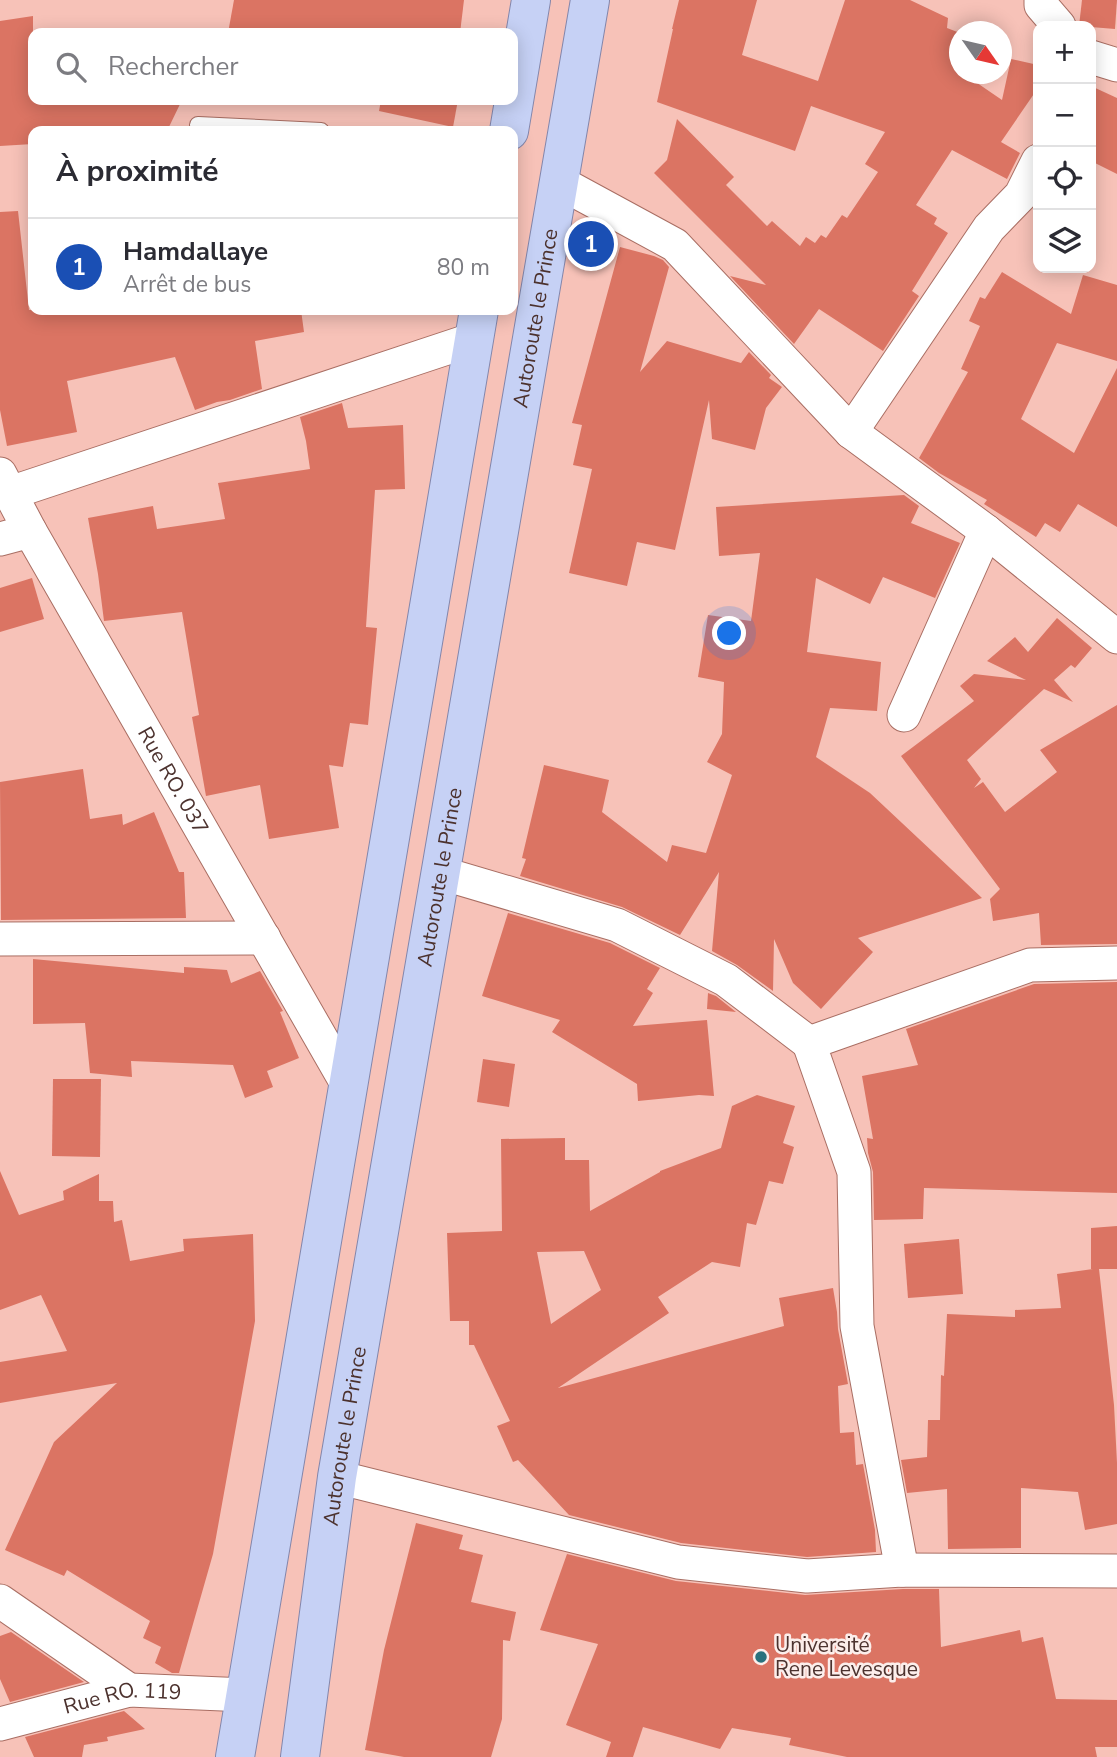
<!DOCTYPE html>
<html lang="fr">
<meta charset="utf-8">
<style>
:root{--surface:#fff;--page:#f7f7f7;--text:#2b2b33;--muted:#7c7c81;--line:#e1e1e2;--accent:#0f766e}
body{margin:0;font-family:"Nunito Sans",sans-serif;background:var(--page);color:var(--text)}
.controls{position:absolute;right:21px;top:21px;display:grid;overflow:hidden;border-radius:14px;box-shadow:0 4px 18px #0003}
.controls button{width:63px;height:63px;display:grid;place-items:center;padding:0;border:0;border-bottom:2px solid var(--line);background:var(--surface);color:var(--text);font:35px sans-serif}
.compass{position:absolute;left:949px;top:21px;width:63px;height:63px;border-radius:50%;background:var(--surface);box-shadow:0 4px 18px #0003;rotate:124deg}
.you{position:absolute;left:730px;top:634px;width:24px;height:24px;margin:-18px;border:5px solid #fff;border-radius:50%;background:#1a73e8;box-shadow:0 0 0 10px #1a73e833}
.badge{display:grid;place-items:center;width:46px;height:46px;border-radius:50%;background:var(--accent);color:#fff;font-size:23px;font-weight:700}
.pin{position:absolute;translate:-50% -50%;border:4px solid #fff;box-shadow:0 2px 7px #0006}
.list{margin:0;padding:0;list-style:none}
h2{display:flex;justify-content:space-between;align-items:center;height:91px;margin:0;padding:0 28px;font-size:30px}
h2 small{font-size:23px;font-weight:400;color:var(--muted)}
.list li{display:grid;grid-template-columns:46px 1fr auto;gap:21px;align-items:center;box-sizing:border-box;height:98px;padding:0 28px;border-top:2px solid var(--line)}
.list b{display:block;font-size:26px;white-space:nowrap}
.list p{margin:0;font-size:23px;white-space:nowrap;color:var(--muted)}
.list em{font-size:23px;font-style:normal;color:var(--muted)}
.icon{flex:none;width:38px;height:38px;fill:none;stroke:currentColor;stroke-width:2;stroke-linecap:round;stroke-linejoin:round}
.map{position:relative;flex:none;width:1117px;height:1757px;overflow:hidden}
.search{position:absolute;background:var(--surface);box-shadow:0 4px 18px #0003;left:28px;top:28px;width:490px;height:77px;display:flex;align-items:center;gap:18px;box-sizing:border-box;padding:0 24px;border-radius:14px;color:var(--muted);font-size:26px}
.panel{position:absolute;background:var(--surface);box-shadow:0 4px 18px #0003;left:28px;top:126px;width:490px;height:189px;border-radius:14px}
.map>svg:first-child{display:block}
.building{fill:#db7463;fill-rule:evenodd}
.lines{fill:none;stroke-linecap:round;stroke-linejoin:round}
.lane-casing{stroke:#a96e63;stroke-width:18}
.street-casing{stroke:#a96e63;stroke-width:35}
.primary-casing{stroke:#8386ab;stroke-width:40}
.lane{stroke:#fff;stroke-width:16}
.street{stroke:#fff;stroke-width:33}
.primary{stroke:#c6d1f5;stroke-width:38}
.poi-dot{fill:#29717d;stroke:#fceeeb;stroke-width:2.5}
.labels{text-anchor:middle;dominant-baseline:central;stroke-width:5;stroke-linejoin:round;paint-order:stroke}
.street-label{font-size:21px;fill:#4c322e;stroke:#fceeeb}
.poi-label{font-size:21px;fill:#4c322e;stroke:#fceeeb;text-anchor:start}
</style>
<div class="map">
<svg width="1117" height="1757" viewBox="0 0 1117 1757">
<rect width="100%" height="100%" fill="#f7c2b8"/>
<g class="building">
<path d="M234 0H464L460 33H228Z"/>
<path d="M679 0H757L742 55 818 81 845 0H910L948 18 947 28 960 33V74H964L1002 100 1011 59 1038 65V88L1001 142 1020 153 1007 179 952 150 916 205 937 218 934 224 948 233 912 291 919 296 883 351 819 309 794 344 730 276 766 285 654 173 667 160 677 119 734 177 726 185 767 226 772 221 800 246 806 237 815 243 821 235 826 238 842 215 847 218 878 172 865 164 885 132 811 106 795 151 657 102 673 29H672Z"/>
<path d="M1082 0H1117L1115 29 1079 26Z"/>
<path d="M33 16V100H182L167 131H31L33 144 0 146V21Z"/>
<path d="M1091 86 1117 98V174L1091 161Z"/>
<path d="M381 100H458L453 127 379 111Z"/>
<path d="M18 211 29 310H301L304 332 255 341 262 389 230 400 217 402 195 410 175 357 67 381 77 432 7 446 0 410V212Z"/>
<path d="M620 247 654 256 663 260 669 267 640 372 667 341 741 363 749 352 771 375 769 378 782 387 766 408 755 450 712 439 709 400 675 550 637 542 627 586 569 573 592 469 573 465 582 425 572 423Z"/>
<path d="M1002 272 1071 314 1083 275 1117 285V361L1057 343 1021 419 1074 453 1117 368V527L1078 504 1060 532 1045 523 1036 537 984 504 987 500 939 473 919 458 968 372 961 369 980 326 969 321 980 297 985 299Z"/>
<path d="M342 403 348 428 403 425 405 489 375 490 366 627 377 628 368 725 350 723 343 767 329 765 339 828 269 839 260 785 206 796 192 717 199 715 182 612 104 621 98 574 88 518 153 506 157 529 225 519 218 483 310 469 306 441 300 417Z"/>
<path d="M904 495 919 506 911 523 960 543 935 598 883 577 870 604 816 578 807 652 881 662 877 711 830 708 816 757 870 793 982 898 858 938 873 952 821 1009 793 983 774 939 773 991 737 965 712 951 719 872 680 935 622 907 520 876 526 859 522 858 544 765 609 780 602 812 667 862 672 845 706 853 732 775 707 762 722 734 724 682 698 677 708 615 751 621 760 553 719 556 716 507Z"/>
<path d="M32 578 44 619 0 632V588Z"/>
<path d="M1057 618 1092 648 1075 668 1071 665 1054 680 1073 702 1044 689 967 760 981 779 974 788 983 782 1005 812 1057 772 1040 750 1117 705V944L1041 945 1039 913 993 921 990 899 1000 889 901 756 974 701 960 686 974 674 1026 680 987 661 1015 637 1028 652Z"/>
<path d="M83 769 90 819 122 814 123 825 154 812 179 872H184L186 918 1 920 0 782Z"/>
<path d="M508 913 610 943 660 968 647 989 653 993 633 1026 707 1020 714 1096 699 1095 638 1101 637 1084 552 1032 560 1020 482 996Z"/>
<path d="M33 959 184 973V967L227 970 231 983 260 971 283 1011 280 1012 299 1058 267 1071 273 1087 245 1098 233 1065 131 1061 132 1077 90 1073 85 1023 33 1024Z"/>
<path d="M1117 982V1193L924 1188 923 1219 874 1220 873 1172 868 1153 867 1138 873 1139 862 1076 918 1065 906 1029 1034 984Z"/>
<path d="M708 993 716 996 736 1012 707 1009Z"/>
<path d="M483 1059 515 1064 509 1107 477 1102Z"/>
<path d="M53 1079H101L100 1157 52 1156Z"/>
<path d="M757 1095 795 1106 783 1143 794 1147 783 1184 769 1181 756 1225 747 1223 740 1267 712 1262 658 1297 669 1313 558 1388 784 1326 779 1298 833 1288 837 1312 838 1329 848 1384 838 1386 840 1433 854 1432 856 1465 863 1464 875 1530 876 1552 807 1557 681 1543 569 1515 518 1460 513 1462 497 1426 510 1421 474 1345H469V1321H450L447 1233 502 1231 501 1139 565 1138V1160H589L590 1211 660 1172V1171L721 1148 732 1106ZM584 1251 601 1290 551 1324 537 1252Z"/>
<path d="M0 1171 19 1215 64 1200 63 1191 99 1174V1201H113L114 1222 122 1220 130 1261 184 1251 183 1239 253 1234 255 1321 213 1554 179 1673H172L155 1663 161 1647 143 1638 150 1621 67 1570 64 1576 5 1550 54 1442 117 1383 0 1403V1362L67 1351 41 1295 0 1310Z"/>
<path d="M1117 1226V1269H1099L1114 1405 1117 1463V1524L1085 1530 1078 1492 1021 1488V1548L948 1549 947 1489 907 1493 901 1460 927 1457 928 1420H940L941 1375 944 1376 947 1314 1015 1317V1310L1061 1308 1057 1274 1093 1269H1091V1228Z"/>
<path d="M959 1239 963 1294 908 1298 904 1244Z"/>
<path d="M416 1523 463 1535 459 1549 483 1555 471 1602 516 1612 510 1641 503 1640 502 1719 491 1757H404L365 1750 384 1650Z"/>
<path d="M567 1554 676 1581 805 1595 903 1589H939L941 1647 1020 1630 1022 1642 1043 1637 1056 1699 1117 1700V1747H1095L1097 1757H847L789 1745 791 1738 732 1728 720 1749 643 1727 633 1757H606L611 1742 566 1725 598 1644 540 1630Z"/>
<path d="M11 1632 84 1682 10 1702 0 1679V1636Z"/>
<path d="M124 1711 145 1729 107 1737 108 1741 84 1745 82 1757H34L25 1737Z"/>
</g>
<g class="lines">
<defs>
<path id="lane" d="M198 125 321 131"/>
<g id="street">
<path d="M1041 0V5L1059 26"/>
<path d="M1091 57 1117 65"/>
<path d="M559 182 675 245 851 432 986 531 1117 637"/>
<path d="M851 432 989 228 1021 195 1038 161"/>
<path id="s1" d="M0 474 30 531 349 1087"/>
<path d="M10 493 474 339"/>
<path d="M0 539 30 531"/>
<path d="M904 715 986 531"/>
<path d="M441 873 617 925 726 980 809 1043"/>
<path d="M0 939 264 938"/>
<path d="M337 1477 678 1562 807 1576 902 1570 1117 1571"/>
<path d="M902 1570 857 1326 854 1172 809 1043 1030 965 1117 963"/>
<path d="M0 1601 129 1690"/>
<path id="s2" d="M0 1724 129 1690 246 1695"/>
</g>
<g id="primary">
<path d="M509 131 531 0"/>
<path d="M235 1757 479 310"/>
<path id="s3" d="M300 1757 337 1477 590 0"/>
</g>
</defs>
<use href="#lane" class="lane-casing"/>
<use href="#street" class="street-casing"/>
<use href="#primary" class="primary-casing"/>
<use href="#lane" class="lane"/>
<use href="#street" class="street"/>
<use href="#primary" class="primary"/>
</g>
<circle class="poi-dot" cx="761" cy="1657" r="7"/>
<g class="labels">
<g class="street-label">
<text stroke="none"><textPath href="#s3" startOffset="1458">Autoroute le Prince</textPath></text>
<text stroke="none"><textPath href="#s1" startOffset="352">Rue RO. 037</textPath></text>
<text stroke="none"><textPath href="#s3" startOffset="891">Autoroute le Prince</textPath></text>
<text stroke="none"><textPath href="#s3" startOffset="324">Autoroute le Prince</textPath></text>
<text stroke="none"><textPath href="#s2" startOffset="126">Rue RO. 119</textPath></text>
</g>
<g class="poi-label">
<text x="775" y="1645">Université<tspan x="775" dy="24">Rene Levesque</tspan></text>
</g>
</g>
</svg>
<div class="controls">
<button>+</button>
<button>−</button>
<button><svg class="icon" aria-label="locate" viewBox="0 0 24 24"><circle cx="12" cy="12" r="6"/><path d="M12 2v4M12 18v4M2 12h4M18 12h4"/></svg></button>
<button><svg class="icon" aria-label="layers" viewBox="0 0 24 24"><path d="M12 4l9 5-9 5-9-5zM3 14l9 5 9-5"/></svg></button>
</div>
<svg class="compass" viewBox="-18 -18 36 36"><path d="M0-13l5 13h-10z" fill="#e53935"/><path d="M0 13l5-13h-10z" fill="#7c7c81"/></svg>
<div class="you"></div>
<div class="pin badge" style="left:591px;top:244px;background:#1a4fb4">1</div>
<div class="search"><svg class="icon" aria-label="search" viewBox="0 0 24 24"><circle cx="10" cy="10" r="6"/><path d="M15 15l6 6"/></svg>Rechercher</div>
<section class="panel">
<h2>À proximité<small></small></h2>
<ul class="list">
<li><span class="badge" style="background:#1a4fb4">1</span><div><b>Hamdallaye</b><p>Arrêt de bus</p></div><em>80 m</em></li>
</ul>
</section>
</div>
